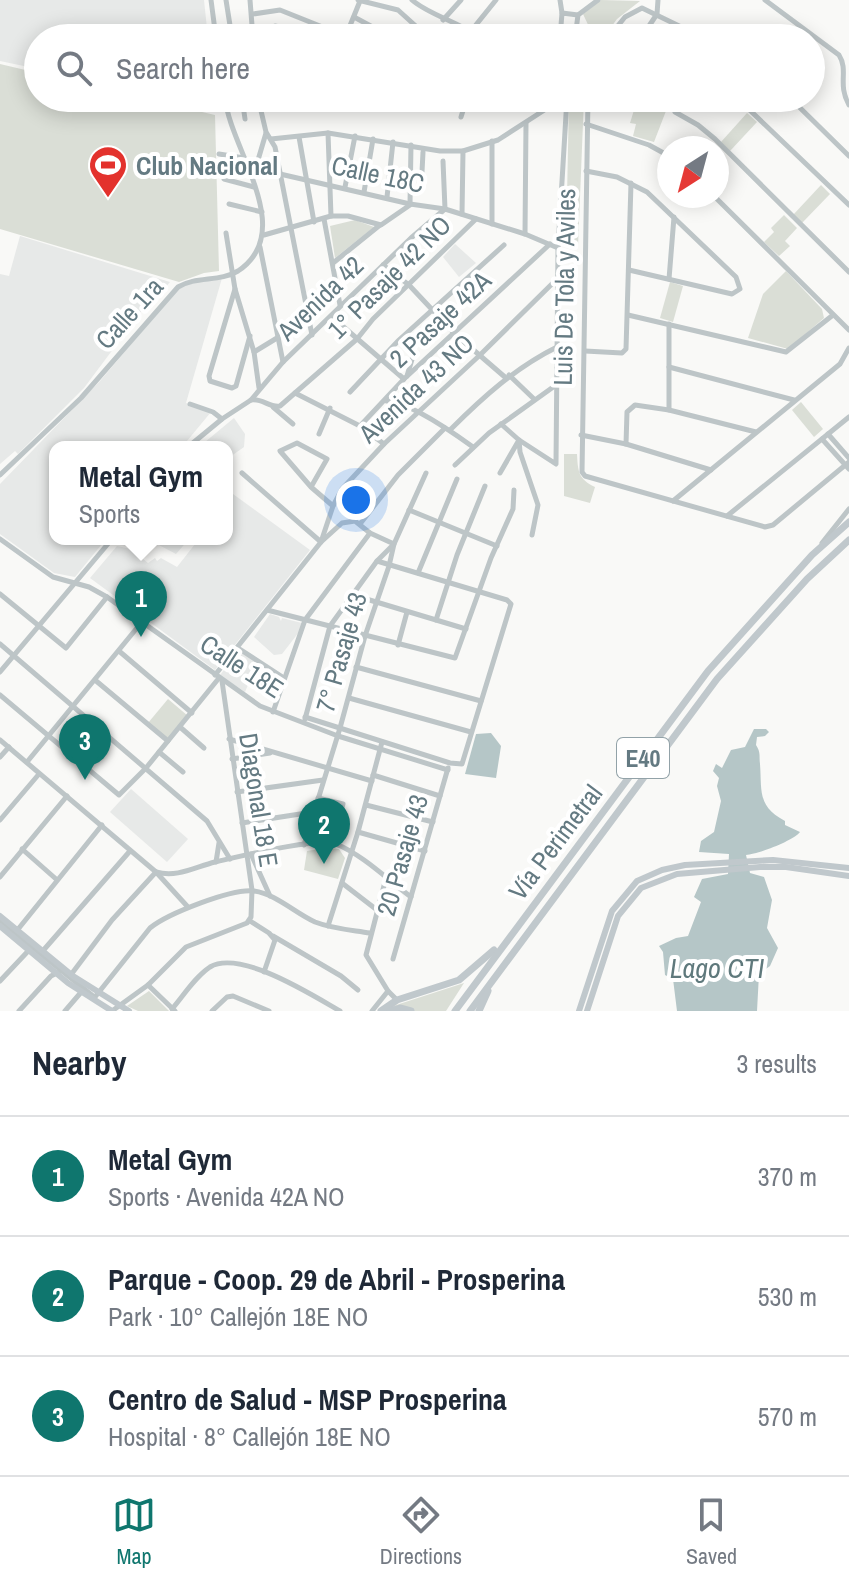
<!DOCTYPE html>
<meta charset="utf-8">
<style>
:root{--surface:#fff;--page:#f2f2f3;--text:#1f2937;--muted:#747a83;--line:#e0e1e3;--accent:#0f766e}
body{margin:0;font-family:"Archivo Narrow",sans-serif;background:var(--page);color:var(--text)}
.compass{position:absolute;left:657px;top:136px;width:72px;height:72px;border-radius:50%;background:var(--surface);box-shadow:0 4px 20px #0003;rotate:216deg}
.you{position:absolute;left:356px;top:500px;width:28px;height:28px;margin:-20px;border:6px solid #fff;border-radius:50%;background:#1a73e8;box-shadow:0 0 0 12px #1a73e833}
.badge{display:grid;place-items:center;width:52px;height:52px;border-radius:50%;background:var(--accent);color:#fff;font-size:26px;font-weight:700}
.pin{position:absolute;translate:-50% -66px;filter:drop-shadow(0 2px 4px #0008)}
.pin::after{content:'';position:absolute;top:42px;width:28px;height:24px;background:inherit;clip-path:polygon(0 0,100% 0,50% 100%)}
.popup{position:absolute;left:49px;top:441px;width:184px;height:104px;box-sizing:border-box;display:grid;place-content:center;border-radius:16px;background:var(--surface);filter:drop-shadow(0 2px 6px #0005);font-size:26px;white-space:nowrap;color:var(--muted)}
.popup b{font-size:30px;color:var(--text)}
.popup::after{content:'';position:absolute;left:50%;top:100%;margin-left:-16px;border:16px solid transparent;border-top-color:var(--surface)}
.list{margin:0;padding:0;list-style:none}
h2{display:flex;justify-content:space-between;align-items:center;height:104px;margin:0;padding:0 32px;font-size:34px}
h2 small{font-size:26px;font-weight:400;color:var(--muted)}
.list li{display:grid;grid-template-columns:52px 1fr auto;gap:24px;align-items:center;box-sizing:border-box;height:120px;padding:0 32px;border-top:2px solid var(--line)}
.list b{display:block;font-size:30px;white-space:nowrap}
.list p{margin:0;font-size:26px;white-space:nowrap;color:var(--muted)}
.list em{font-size:26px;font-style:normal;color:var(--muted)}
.icon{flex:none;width:44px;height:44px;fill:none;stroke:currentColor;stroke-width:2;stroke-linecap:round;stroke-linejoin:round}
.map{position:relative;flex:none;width:849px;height:1011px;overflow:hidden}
.search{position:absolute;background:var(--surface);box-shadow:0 4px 20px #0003;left:24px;right:24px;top:24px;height:88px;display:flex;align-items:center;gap:20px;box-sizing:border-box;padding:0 28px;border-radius:44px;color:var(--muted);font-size:30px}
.sheet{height:464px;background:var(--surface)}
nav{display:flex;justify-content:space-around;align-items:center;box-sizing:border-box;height:112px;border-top:2px solid var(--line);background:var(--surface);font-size:22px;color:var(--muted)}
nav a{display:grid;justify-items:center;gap:4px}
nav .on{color:var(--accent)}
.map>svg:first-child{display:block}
.built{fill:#e7e9e8}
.green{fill:#daded6}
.water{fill:#b5c6c7}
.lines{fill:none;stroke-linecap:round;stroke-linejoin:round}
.minor{stroke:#bdc5c7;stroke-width:5}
.major{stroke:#c0c8cc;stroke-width:6}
.highway{stroke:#c0c8cc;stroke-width:7}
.labels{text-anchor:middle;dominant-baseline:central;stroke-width:8;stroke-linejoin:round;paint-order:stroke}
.shield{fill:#fff;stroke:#92a2a8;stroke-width:2}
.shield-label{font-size:24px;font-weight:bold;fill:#647a82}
.poi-label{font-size:26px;font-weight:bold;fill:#647a82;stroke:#fff;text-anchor:start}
.street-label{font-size:26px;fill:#647a82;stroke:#fff}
.water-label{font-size:28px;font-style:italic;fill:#5f797c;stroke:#fff}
</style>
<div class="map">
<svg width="849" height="1011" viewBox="0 0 849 1011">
<rect width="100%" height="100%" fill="#f9f9f7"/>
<g class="built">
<path d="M0 0H204L208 38H38V69L0 61Z"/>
<path d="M20 236 170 282 163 290 158 289 84 388 18 454 15 451 0 464V274L9 276Z"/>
<path d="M455 244 476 263 459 277 443 257Z"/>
<path d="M222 278 186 403 211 412 182 447H55V539H106L75 577 54 573 0 534V484L100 381 178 289 184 285Z"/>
<path d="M234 418 245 434 244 447 227 459V447H199Z"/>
<path d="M233 494 310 550 215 670 90 578 117 546 131 549 148 563 155 558 157 561 161 558 177 567 199 539H227V502Z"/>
<path d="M136 539H189L176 554 157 544 151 550Z"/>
<path d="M270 614 279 617 281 621 282 618 302 623 299 632 282 654 274 655 254 637Z"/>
<path d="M240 650 257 663 245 692 220 675Z"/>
<path d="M131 789 188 839 167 862 110 812Z"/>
</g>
<g class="green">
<path d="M601 0 640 1 617 19 603 38H586L591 31 583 14Z"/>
<path d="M0 64 38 73V98H142L215 115 219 271 204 273 179 282 0 229Z"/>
<path d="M569 98H584L578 247H566Z"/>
<path d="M643 98H671L654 142 633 136 636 124 630 123 634 110Z"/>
<path d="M747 113 757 122 730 151 721 142Z"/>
<path d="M821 185 830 194 802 223 793 215Z"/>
<path d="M784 215 797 228 785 241 790 246 779 256 764 242 774 232 771 228Z"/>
<path d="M355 220 374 227 335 258 330 226Z"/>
<path d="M786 271 822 309 824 318 788 349 748 338 763 294Z"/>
<path d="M670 282 683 286 673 322 660 318Z"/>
<path d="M801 402 823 429 814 437 792 410Z"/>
<path d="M564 454H577C578 471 578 479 595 487L590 503 564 496Z"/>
<path d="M168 699 188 716 168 739 148 723Z"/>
<path d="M326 848 339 849 345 858 338 879 304 870 307 851Z"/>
<path d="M464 983 446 1011H415L390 1007Z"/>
<path d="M149 991 169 1011H138L127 1006Z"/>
</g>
<g class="water">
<path d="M754 729H766L769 732 765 736 757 737 756 745C761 753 759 755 760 764 762 791 757 806 785 821V825L800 832C793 841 758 854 746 855L750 873 764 877 772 900 767 928 778 948 770 966 759 974 757 1011H677L673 979 665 975 663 952 659 946 676 938 688 936 701 902 694 897 702 879 728 874 729 854 699 852 701 841 714 832 721 801 717 786 719 778 713 771 716 764 722 768 731 750 745 747Z"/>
<path d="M491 733 501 746 496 778 465 774 476 734Z"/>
</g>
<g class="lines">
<g class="minor">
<path d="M211 0 216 38"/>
<path d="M226 0 232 38"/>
<path d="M250 0 253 38"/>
<path d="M358 0 398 10 429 38"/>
<path d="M412 0C430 16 464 23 477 38"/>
<path d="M560 0 562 13"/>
<path d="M765 0 839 55C849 71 837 84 849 105"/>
<path d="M253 14 280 10 325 28 342 38"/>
<path d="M354 17 393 38"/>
<path d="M443 20 461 0"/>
<path d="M471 31 496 0"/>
<path d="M254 34H267L270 28 275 26 294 30 299 38"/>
<path d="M345 38 360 1"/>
<path d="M484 38 496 36 514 38"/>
<path d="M560 38 562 13 578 15"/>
<path d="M575 38 578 15 598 0"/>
<path d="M608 38 625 17 642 8 704 38"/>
<path d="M641 38 657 14 658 0"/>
<path d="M242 98 245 119"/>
<path d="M258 98 266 132 275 147 312 335"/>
<path d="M588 98 582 472 585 476 765 527 773 525 849 462"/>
<path d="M737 98 849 205"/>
<path d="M790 98 849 156"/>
<path d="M675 112 698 125 715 139 849 272"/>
<path d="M461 117 467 98"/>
<path d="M586 124 649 145 669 156"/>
<path d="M328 133 331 216"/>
<path d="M299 137 314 222"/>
<path d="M271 139 328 133 440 151H463L498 140 563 98"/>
<path d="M219 154 244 158"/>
<path d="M586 171 617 177 647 192 736 277 740 289 732 294 629 270"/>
<path d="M422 172 423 152"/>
<path d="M280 174 410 204 445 209 525 234 558 248"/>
<path d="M253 177 266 133"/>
<path d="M224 179 254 187"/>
<path d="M345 187 355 136"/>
<path d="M364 192 373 139"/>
<path d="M714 196 849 330"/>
<path d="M387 197 393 142"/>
<path d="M229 204 262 212"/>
<path d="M410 204 411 145"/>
<path d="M462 214 463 151"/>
<path d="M324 219 340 305"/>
<path d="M492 224V141"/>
<path d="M226 233 235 289 254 352 259 388"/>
<path d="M525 234 526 123"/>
<path d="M264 235 331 216H348L381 225 410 205"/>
<path d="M260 247 283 362"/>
<path d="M333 263 380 225"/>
<path d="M383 265 409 285 455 334 506 378"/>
<path d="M669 279 674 217"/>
<path d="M235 289 209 376 210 381 232 388 236 386 250 336"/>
<path d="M628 315 786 352 833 315"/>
<path d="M332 317 404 379"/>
<path d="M669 324V410"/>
<path d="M400 340 413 356 407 376"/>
<path d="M585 351 622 353 626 349 631 183"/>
<path d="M254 352 277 338"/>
<path d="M669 367 794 400"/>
<path d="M509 375 534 399"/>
<path d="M350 392 399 340 504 245"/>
<path d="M295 393 360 426 384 444"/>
<path d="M251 400C262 398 270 408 280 406L357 339 373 319 476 219"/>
<path d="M387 401C409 402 455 434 473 447"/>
<path d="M190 404 213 412 222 419"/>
<path d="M273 407 293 424"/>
<path d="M501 424 519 440 556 464 558 248 567 98"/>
<path d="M360 426 404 379 550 244"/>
<path d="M450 430C483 397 515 368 557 347"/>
<path d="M319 434 330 408"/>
<path d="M828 434 849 458"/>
<path d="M581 435 626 444 711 470"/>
<path d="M822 439 849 469"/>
<path d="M626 444 627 412 635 405 669 410 756 432"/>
<path d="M188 447 222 419 251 400 283 362 411 238 445 209 443 161"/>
<path d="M455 465 489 433 556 385"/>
<path d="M242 473 321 542 333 506 342 489 384 444 480 355 559 277"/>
<path d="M500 473 519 440 520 452 538 505 532 535"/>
<path d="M0 475 81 398 178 287C196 276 220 282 238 271 298 231 230 149 225 98"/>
<path d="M311 487 327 459 297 443 280 451 311 487 333 506"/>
<path d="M673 501 840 364 849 348"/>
<path d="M409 510 497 546"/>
<path d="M727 516 849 417"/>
<path d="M360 524 398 475 445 428"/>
<path d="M0 539 53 577 89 587 107 597 260 706 338 736 448 770"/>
<path d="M822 543 849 509"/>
<path d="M418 573 457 479"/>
<path d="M0 594 66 648 107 597"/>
<path d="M353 595 466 629"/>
<path d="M267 610 455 658 491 558 513 509 514 490"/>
<path d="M436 620 457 555 485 486"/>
<path d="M0 644 207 821 230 859"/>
<path d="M398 645 407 612"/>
<path d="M238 648 284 678"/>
<path d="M119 651 192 713"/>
<path d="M356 667 481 701"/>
<path d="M0 672 112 539"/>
<path d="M215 675 321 542 342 523 355 521 370 533 394 544 377 561 330 626 305 719"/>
<path d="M95 680 168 741"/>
<path d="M0 695 119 795 146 768 219 678"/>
<path d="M349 698 471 732"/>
<path d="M273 712 305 620 370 533"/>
<path d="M305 717 450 763 462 764 511 604 507 600 377 561"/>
<path d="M180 727 204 748"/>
<path d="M229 739 372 781"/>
<path d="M0 740 156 872 187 906"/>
<path d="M159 752 183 772"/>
<path d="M0 757 9 747"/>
<path d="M232 759 270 753"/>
<path d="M27 762 141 623"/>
<path d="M373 775 440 796"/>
<path d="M237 792 323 780"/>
<path d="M318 798 343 804 333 843"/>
<path d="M366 805 433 822"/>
<path d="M0 820 39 774"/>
<path d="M242 823 313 812"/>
<path d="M358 832 425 851"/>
<path d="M304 845 340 728 365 636 389 566 394 544 426 473"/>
<path d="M22 849 56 879"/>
<path d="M251 854 270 896"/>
<path d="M216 862 219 843"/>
<path d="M156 872C177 878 195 867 215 862 238 857 317 837 336 844 363 855 388 880 411 897"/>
<path d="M0 877 67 796"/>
<path d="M386 878 366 955 388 991 397 1000"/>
<path d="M342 883 377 910"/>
<path d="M0 921 93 996"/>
<path d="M250 921 269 933 275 940 264 972"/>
<path d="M328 926 358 832 382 742"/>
<path d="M15 933 102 825"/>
<path d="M273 936 341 976 358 990"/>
<path d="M41 953 130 851"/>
<path d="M393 959 448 768"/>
<path d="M70 976 112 920 156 872"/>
<path d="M0 981 31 948"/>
<path d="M148 985 175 1011"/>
<path d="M95 997 150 928C167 914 232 888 254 891 276 894 295 913 315 922 333 929 352 930 370 933"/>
<path d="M172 1009C184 995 195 977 210 967 240 949 312 995 340 1011"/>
<path d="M19 1011 51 976 59 972"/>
<path d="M65 1011 83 990"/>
<path d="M112 1011 148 985 186 947 247 923 251 917 252 890 222 681"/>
<path d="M212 1011 227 997 233 996 269 1011"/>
<path d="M372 1011 388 991"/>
</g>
<g class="major">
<path d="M0 916 73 976 129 1011"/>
<path d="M0 926 68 983 112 1011"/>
<path d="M579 1011 612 911 637 881 662 870 685 865 773 860 849 868"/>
<path d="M587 1011 618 916 641 888 677 874 760 867H786L849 876"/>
</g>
<g class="highway">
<path d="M381 1011 397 1000 459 980 494 950"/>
<path d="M390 1011 400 1008 411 1011"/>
<path d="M455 1011 708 671 812 555 849 522"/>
<path d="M470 1011 717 679 807 579 849 540"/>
<path d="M479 1011 488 991"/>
</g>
</g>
<defs>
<symbol id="stadium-pin" viewBox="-11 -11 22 30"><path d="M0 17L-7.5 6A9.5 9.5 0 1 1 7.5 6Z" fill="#e3322d" stroke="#fff"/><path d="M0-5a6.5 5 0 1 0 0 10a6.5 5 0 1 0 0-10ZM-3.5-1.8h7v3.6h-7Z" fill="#fff"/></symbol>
</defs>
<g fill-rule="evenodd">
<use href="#stadium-pin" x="86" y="143" width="44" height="60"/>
</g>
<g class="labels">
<rect class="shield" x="617" y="738" width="52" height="40" rx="6"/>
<g class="shield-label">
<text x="643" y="758">E40</text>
</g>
<g class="poi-label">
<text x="136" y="165">Club Nacional</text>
</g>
<g class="street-label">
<text transform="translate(378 174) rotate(12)">Calle 18C</text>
<text transform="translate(389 277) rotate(-45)">1° Pasaje 42 NO</text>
<text transform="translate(564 287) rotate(-89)">Luis De Tola y Aviles</text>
<text transform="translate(320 298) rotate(-44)">Avenida 42</text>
<text transform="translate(129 313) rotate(-48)">Calle 1ra</text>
<text transform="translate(440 319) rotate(-43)">2 Pasaje 42A</text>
<text transform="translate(416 388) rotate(-43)">Avenida 43 NO</text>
<text transform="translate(341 652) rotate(-74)">7° Pasaje 43</text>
<text transform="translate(242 666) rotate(33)">Calle 18E</text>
<text transform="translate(259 800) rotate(81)">Diagonal 18 E</text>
<text transform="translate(555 842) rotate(-53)">Vía Perimetral</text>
<text transform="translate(402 855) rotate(-74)">20 Pasaje 43</text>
</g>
<g class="water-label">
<text x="717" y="968">Lago CTI</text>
</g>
</g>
</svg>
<svg class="compass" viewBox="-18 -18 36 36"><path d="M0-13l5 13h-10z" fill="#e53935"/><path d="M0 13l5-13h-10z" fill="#747a83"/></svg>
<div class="you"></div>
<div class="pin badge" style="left:141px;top:637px">1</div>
<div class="popup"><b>Metal Gym</b>Sports</div>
<div class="pin badge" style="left:324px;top:864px">2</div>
<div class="pin badge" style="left:85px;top:780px">3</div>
<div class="search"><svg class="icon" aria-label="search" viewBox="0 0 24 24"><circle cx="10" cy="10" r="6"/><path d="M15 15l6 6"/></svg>Search here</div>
</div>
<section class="sheet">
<h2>Nearby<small>3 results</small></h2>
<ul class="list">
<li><span class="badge">1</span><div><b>Metal Gym</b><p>Sports · Avenida 42A NO</p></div><em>370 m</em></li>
<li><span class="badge">2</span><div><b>Parque - Coop. 29 de Abril - Prosperina</b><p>Park · 10° Callejón 18E NO</p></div><em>530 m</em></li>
<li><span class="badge">3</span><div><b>Centro de Salud - MSP Prosperina</b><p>Hospital · 8° Callejón 18E NO</p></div><em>570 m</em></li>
</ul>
</section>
<nav>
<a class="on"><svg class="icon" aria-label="map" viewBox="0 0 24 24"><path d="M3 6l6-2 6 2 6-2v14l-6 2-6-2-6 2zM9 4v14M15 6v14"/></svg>Map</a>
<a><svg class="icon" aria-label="directions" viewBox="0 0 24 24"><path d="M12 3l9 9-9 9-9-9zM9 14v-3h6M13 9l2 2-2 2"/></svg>Directions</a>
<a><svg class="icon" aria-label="saved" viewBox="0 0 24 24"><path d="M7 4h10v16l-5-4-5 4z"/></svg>Saved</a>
</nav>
